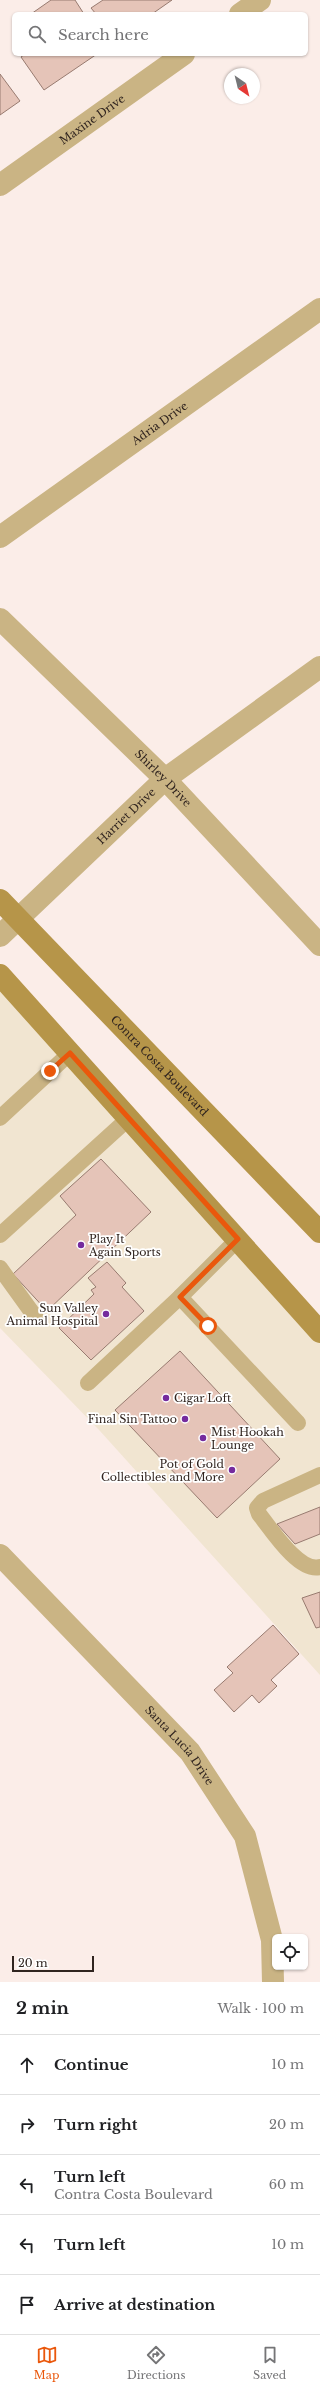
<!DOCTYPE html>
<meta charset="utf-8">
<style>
:root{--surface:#fff;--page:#f6f6f6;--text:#202124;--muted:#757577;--line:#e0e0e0;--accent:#ea580c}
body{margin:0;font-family:"Libre Baskerville",serif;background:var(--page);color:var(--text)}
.controls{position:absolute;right:12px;bottom:12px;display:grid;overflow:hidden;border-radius:6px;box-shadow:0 1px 3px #0004}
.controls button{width:36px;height:36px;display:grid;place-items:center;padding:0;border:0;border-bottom:1px solid var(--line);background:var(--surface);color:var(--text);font:20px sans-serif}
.compass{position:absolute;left:224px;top:68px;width:36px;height:36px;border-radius:50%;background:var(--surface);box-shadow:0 1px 3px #0004;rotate:145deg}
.scale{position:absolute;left:12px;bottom:10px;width:82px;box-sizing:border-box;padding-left:4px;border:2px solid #30241f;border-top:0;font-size:11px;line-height:14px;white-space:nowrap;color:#30241f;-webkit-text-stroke:3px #fff;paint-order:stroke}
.stop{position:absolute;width:12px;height:12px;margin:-9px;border:3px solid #ea580c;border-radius:50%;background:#fff}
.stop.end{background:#ea580c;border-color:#fff;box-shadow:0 1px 4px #0008}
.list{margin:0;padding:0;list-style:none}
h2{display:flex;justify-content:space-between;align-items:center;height:52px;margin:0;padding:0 16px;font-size:17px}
h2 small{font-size:13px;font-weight:400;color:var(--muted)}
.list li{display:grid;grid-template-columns:26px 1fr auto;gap:12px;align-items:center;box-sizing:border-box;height:60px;padding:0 16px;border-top:1px solid var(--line)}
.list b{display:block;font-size:15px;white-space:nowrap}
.list p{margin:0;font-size:13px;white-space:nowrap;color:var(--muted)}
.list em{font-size:13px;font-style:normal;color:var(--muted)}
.icon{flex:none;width:22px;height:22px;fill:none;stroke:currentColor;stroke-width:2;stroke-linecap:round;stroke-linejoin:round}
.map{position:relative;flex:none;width:320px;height:1982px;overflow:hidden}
.search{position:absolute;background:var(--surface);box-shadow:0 1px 3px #0004;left:12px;right:12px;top:12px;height:44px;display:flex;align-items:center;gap:10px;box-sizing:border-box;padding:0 14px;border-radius:6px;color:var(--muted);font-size:15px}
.sheet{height:352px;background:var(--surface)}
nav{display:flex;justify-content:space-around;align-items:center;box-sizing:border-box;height:56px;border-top:1px solid var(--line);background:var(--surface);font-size:11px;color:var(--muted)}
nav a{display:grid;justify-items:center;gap:2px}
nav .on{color:var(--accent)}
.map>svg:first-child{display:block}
.commercial{fill:#f1e5d1}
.building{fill:#e5c4b8;stroke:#987b70}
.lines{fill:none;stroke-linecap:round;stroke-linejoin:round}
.lane{stroke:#cab484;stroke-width:16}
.street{stroke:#cab484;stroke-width:22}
.secondary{stroke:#b69549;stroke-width:22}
.route{stroke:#ea580c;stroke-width:5}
.poi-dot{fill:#752b9e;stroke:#fff;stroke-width:1.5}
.labels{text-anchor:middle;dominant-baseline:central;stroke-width:3.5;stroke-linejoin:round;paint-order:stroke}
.street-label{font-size:11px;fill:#30241f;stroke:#fff}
.poi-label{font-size:11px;fill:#30241f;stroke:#fff;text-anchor:start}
</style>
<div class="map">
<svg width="320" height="1982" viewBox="0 0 320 1982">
<rect width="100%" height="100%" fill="#fbede8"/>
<path class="commercial" d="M0 975 320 1332V1675L100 1431 0 1328Z"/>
<g class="building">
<path d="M51 0H75L84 14H31Z"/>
<path d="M103 0H172L152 14H96L91 8Z"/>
<path d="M25 54H97L44 90 21 57Z"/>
<path d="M0 74 20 101 0 115Z"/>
<path d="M101 1159 151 1212 47 1311 13 1274 76 1215 60 1196Z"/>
<path d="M107 1262 126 1283 122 1287 144 1311 91 1360 59 1328 94 1294 91 1290 96 1287 88 1278Z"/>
<path d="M180 1351 280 1459 217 1518 115 1410Z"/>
<path d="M320 1507V1534L295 1544 277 1524Z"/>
<path d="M320 1592V1627L316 1628 302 1598Z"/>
<path d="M273 1625 299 1654 271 1680 277 1686 259 1703 252 1695 234 1712 214 1690 233 1673 227 1667Z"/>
</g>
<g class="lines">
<g class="lane">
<path d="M0 1118 70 1053"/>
<path d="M0 1235 129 1118"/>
<path d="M0 1268 36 1318"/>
<path d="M180 1297 298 1423"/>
<path d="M88 1383 180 1297 238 1239"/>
<path d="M320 1475 263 1501 257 1508 259 1514C271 1529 299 1573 320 1567"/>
</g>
<g class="street">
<path d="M240 14 260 0"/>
<path id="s1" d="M0 185 184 54"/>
<path id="s2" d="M0 537 320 309"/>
<path id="s3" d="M0 619 165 779 320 945"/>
<path id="s4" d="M0 936 165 779 320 667"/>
<path id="s5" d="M0 1555 190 1752 245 1836 272 1940 273 1982"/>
</g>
<g class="secondary">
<path id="s6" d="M0 900 320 1232"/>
<path d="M0 975 320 1332"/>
</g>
</g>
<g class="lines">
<path class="route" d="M50 1071 70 1053 238 1239 180 1297 208 1326"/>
</g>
<g class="poi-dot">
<circle cx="81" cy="1245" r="4"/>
<circle cx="106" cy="1314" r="4"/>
<circle cx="166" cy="1398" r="4"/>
<circle cx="185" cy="1419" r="4"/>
<circle cx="203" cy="1438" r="4"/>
<circle cx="232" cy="1470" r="4"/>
</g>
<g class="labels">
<g class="street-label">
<text stroke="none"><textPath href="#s1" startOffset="113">Maxine Drive</textPath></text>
<text stroke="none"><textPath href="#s2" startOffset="196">Adria Drive</textPath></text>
<text stroke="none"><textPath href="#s3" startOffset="228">Shirley Drive</textPath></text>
<text stroke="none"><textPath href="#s4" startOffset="174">Harriet Drive</textPath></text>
<text stroke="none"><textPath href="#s6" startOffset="230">Contra Costa Boulevard</textPath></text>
<text stroke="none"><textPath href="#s5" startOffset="262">Santa Lucia Drive</textPath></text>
</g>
<g class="poi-label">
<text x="89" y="1239">Play It<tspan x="89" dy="13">Again Sports</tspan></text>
<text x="98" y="1308" text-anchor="end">Sun Valley<tspan x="98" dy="13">Animal Hospital</tspan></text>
<text x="174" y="1398">Cigar Loft</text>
<text x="177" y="1419" text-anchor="end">Final Sin Tattoo</text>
<text x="211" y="1432">Mist Hookah<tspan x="211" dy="13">Lounge</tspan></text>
<text x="224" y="1464" text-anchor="end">Pot of Gold<tspan x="224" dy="13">Collectibles and More</tspan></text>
</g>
</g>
</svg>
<div class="controls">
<button><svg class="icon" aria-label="locate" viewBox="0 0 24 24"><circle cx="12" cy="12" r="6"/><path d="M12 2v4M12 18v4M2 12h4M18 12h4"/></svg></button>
</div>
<svg class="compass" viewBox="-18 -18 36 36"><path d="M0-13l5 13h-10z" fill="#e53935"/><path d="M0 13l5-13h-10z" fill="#757577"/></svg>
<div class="scale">20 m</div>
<div class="stop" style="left:208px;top:1326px"></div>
<div class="stop end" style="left:50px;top:1071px"></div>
<div class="search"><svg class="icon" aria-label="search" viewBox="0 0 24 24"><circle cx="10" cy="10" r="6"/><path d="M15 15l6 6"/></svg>Search here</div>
</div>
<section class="sheet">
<h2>2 min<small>Walk · 100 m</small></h2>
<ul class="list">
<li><svg class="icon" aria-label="ahead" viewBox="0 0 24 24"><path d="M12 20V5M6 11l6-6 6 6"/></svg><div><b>Continue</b></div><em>10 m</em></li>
<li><svg class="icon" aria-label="right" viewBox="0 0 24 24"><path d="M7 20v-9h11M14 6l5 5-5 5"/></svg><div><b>Turn right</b></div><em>20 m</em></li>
<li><svg class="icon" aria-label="left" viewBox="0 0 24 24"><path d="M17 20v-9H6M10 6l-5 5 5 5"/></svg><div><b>Turn left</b><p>Contra Costa Boulevard</p></div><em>60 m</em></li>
<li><svg class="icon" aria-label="left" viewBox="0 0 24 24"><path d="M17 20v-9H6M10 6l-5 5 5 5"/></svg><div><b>Turn left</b></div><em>10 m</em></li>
<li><svg class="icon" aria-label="arrive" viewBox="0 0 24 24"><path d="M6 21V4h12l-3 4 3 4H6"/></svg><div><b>Arrive at destination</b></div></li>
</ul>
</section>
<nav>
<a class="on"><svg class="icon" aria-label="map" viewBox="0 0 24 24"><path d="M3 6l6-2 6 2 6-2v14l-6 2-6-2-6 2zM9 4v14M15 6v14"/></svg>Map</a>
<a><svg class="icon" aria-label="directions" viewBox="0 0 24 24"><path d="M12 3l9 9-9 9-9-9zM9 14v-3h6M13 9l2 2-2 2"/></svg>Directions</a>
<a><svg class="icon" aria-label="saved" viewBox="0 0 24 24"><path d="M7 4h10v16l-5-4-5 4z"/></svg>Saved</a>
</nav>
